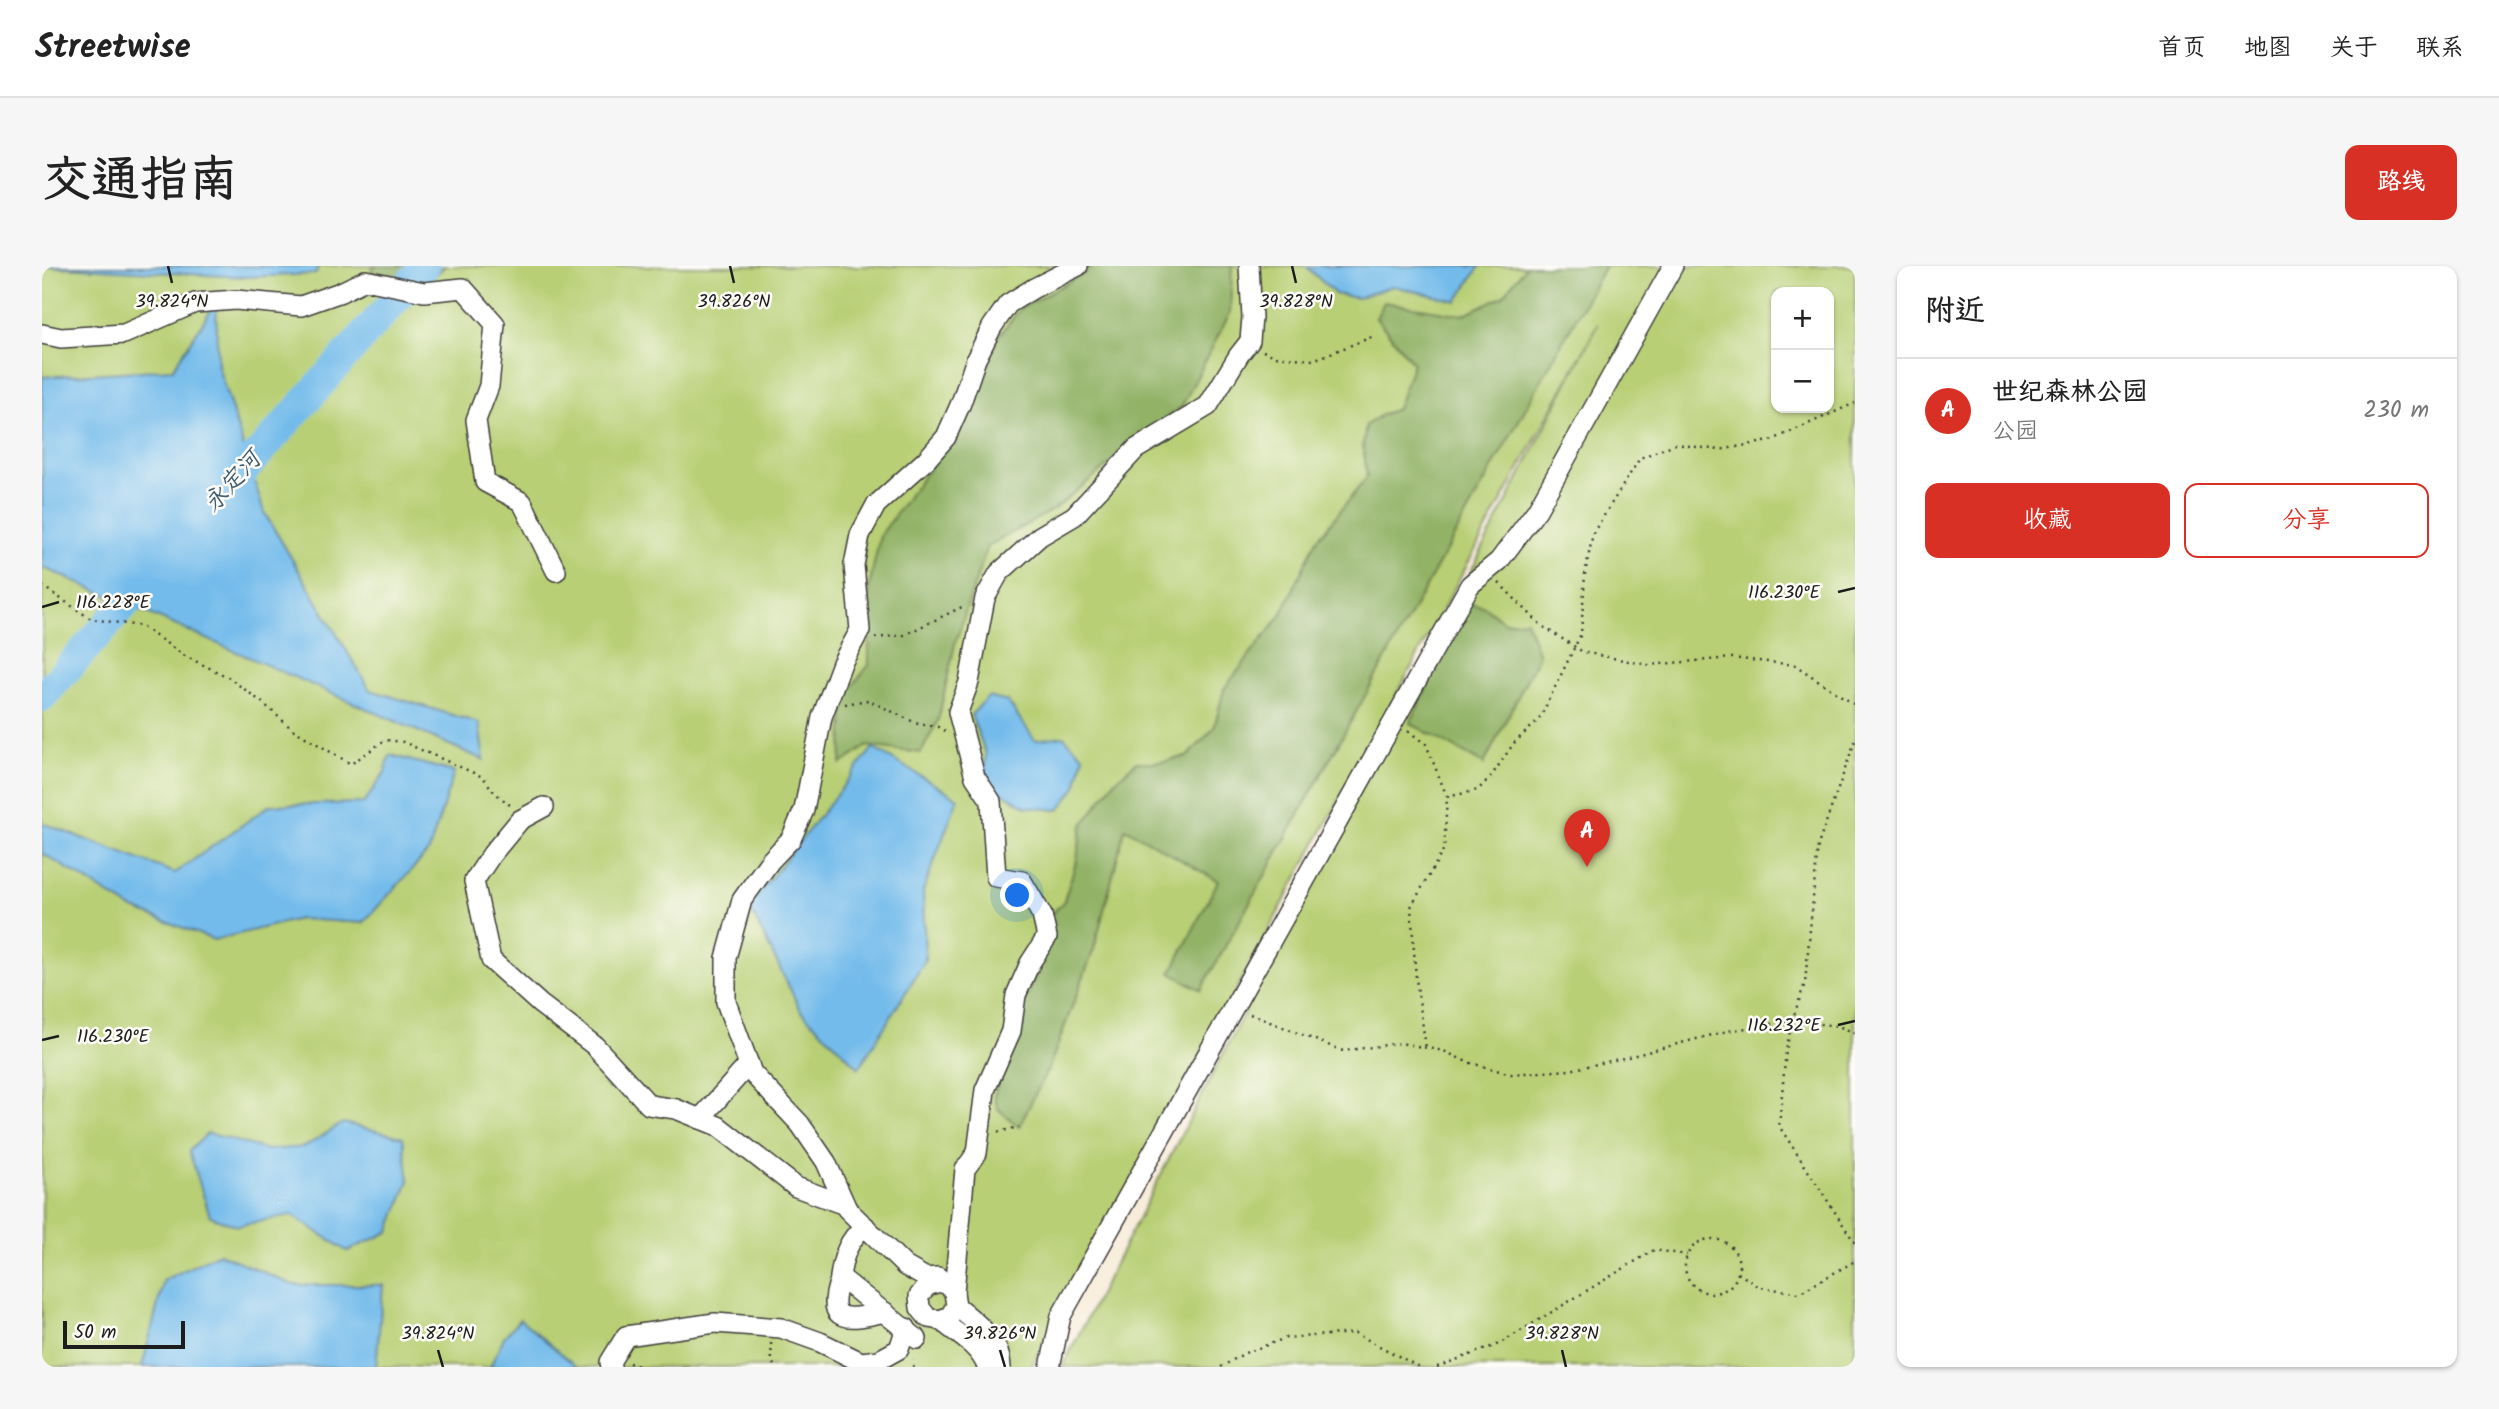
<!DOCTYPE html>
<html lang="zh">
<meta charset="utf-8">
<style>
:root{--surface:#fff;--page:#f6f6f6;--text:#222;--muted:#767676;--line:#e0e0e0;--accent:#d93025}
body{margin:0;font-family:Kalam,"LXGW WenKai TC",sans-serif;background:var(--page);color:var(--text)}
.controls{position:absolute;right:21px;top:21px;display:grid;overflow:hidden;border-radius:14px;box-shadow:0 2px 5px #0004}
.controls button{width:63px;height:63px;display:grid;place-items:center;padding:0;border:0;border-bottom:2px solid var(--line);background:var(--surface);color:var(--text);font:35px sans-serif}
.scale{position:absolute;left:21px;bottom:18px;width:122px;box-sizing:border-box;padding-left:7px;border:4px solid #1c1c1c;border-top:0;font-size:19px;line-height:24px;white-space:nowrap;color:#1c1c1c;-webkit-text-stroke:5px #fdfcf7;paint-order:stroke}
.you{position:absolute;left:976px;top:630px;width:24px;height:24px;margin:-18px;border:5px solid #fff;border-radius:50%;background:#1a73e8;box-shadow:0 0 0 10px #1a73e833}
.badge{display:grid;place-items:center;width:46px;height:46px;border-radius:50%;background:var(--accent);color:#fff;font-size:23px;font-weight:700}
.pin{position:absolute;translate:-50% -58px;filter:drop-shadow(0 2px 4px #0008)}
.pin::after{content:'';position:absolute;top:37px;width:24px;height:21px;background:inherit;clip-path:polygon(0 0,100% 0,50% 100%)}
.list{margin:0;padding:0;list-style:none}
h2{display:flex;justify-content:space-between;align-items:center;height:91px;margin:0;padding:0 28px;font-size:30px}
h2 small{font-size:23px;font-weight:400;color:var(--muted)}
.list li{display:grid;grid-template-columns:46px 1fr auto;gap:21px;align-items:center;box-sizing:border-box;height:105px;padding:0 28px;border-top:2px solid var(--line)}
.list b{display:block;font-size:26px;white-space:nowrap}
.list p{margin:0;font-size:23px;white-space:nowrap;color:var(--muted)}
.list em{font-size:23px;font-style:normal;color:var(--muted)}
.actions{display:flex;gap:14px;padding:21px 28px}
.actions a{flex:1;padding:16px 0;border:2px solid var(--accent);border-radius:14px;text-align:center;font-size:24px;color:var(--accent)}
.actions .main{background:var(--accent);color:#fff}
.map{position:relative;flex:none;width:1813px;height:1101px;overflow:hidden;border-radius:14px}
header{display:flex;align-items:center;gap:42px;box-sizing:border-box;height:98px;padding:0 35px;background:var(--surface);border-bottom:2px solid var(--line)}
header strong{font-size:33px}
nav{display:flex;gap:38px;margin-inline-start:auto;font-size:24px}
.intro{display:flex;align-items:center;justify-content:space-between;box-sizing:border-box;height:168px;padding:0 42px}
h1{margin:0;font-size:49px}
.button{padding:18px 32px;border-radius:14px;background:var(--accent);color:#fff;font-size:24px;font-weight:700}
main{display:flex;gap:42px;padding:0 42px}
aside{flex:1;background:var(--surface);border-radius:14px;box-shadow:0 2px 5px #0004}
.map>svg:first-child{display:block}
.green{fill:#b8cf74;stroke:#6a7648;stroke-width:2;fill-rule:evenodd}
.forest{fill:#92b266;stroke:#576741;stroke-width:2}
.water{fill:#73bbeb;stroke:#486c84;stroke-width:2}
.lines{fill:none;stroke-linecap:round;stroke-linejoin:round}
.river{stroke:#73bbeb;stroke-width:30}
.minor-casing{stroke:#3d3b39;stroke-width:22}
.path{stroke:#3d3b39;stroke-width:2.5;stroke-dasharray:2 5;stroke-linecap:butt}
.minor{stroke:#fff;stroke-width:19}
.ticks{fill:none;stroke:#1c1c1c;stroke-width:2.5}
.labels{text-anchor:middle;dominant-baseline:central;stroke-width:5;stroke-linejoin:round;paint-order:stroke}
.water-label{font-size:24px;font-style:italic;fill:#3f5c6f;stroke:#fdfcf7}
.ticks-label{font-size:18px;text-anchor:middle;fill:#1c1c1c;stroke:#fdfcf7;stroke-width:5;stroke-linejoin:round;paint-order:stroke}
</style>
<header>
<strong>Streetwise</strong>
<nav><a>首页</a><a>地图</a><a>关于</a><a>联系</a></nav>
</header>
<div class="intro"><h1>交通指南</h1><a class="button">路线</a></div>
<main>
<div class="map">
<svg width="1813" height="1101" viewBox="0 0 1813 1101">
<rect width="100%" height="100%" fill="#fdfcf7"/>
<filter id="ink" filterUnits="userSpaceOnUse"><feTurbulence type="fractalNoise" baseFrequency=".0143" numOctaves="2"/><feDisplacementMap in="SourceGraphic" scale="14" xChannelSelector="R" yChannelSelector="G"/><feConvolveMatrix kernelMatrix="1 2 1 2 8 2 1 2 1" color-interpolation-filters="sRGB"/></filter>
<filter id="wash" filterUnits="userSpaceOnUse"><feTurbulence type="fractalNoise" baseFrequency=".00686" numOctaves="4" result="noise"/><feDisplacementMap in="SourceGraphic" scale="28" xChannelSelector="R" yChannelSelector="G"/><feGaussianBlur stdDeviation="1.57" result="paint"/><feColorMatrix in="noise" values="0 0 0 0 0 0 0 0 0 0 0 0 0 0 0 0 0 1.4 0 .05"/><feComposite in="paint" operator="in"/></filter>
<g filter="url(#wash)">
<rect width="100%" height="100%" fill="#f8eddb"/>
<path class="green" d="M0 0H1813V1101H1020L1556 58 989 1101H0ZM1734 26H1787V142H1734Z"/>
<g class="forest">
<path d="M331 0H403L387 16 329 6Z"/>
<path d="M1051 0H1190L1188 47 1140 140 1012 243 945 281 913 378 896 455 879 487 825 480 799 498 803 429 827 399V321L838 270 927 147 954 73 979 42 1043 7Z"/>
<path d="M1484 0H1563L1159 724 1129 707 1176 615 1083 562 1052 683 1008 799 977 861 956 843 952 830 980 739 998 701 1007 651 1022 635 1035 593 1040 560 1073 515 1094 496H1119L1146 490 1172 462 1182 423 1239 349 1274 275 1325 211 1321 179 1324 159 1341 148 1355 143 1371 97 1334 52 1342 36 1421 49 1461 30Z"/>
<path d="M1425 336 1443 341 1462 356 1484 354 1497 389 1442 498 1368 457Z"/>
</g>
<g class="water">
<path d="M0 0H276L274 8 202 11Z"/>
<path d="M1264 0H1438L1415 35 1351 20 1315 32 1293 28Z"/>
<path d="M174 36 176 100 222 246 328 424 437 457 442 494 0 301V111L131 103Z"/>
<path d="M946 431 966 436 993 474 1021 470 1042 490 1034 521 1017 544 985 541 942 516 944 488 929 449Z"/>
<path d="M831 482 916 532 881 625 883 695 817 802 759 745 707 640Z"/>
<path d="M348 489 412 506 387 585 321 657 257 653 172 674 89 642 0 587V557L133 607 228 539 322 537 343 506Z"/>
<path d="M301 857 361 871 367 915 347 966 305 985 249 949 195 960 168 950 147 885 166 867 225 884 262 881Z"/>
<path d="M177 987 251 1019H341L334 1101H100L122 1014Z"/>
<path d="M478 1053 535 1101H448L462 1071Z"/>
</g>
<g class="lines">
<g class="river">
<path d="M181 228 383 0"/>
<path d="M0 431 111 307"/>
</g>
</g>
</g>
<g filter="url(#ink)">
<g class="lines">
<defs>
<g id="minor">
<path d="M0 68 19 72 82 68 153 37 194 34 259 40 299 26 323 14 382 26 421 22 453 58 447 120 434 154 443 216 480 236 514 305"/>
<path d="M502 541 478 554 450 588 432 615 449 694 498 738 553 780 607 839 634 843 676 860 754 921 803 939"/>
<path d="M658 853 707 798"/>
<path d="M823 960C806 974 801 990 798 1011L875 1073"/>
<path d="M799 1011C780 1060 808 1054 843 1046"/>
<path d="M903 1018 897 1016 885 1020 877 1030 878 1042 886 1052 898 1054 908 1050 914 1040 912 1026 908 1021 896 1011 884 1012 863 1000 805 943 784 896 758 858 710 807 684 736V692L700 634 728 595 749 573 762 544 780 451 800 397 818 364 812 299 818 269 834 239 884 194 904 171 919 137 934 93 950 61 966 38 992 22 1036 0"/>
<path d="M912 1026 923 903 935 887 943 824 969 765 974 729 988 697 1005 671 1000 649 980 615 954 611 949 535 933 511 916 446 927 416 943 332 957 307 998 270 1032 250 1094 183 1166 140 1197 89 1208 75 1210 51 1207 0"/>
<path d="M914 1040C933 1056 959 1074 959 1101"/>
<path d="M898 1054C914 1067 938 1080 945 1101"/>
<path d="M569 1101 568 1096 584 1070 673 1057 739 1062 778 1076 819 1096 837 1094 857 1083 864 1062"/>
<path d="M1008 1101 1019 1050 1428 319 1457 295 1495 244 1631 0"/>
</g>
</defs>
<use href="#minor" class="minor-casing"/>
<g class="path">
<path d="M1221 85 1233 90 1271 94 1330 71"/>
<path d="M1457 317 1500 360 1541 386 1606 399 1690 392 1753 399 1813 439"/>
<path d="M0 320 49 353 99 360 143 390 186 411 221 437 250 463 309 498 343 474 361 476 441 511 452 526 469 540"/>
<path d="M833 372 862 369 924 339"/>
<path d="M803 438 826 434 876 458 896 461 904 466"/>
<path d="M1366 465 1384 478 1405 531 1402 583 1369 641 1374 713 1384 782"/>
<path d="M1813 475 1776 579 1763 717 1750 755 1744 785 1737 860 1813 977"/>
<path d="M1405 531 1436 524 1450 509 1472 477 1497 454 1539 368 1543 308 1551 267 1598 192 1633 178 1677 184 1728 175 1813 137"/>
<path d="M1208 748 1301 785 1358 777 1402 785 1425 796 1469 808 1528 804 1586 791 1685 765 1750 755 1796 760 1813 767"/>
<path d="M956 866 977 861"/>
<circle cx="1670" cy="1000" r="27"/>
<path d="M1696 1007 1718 1021 1757 1027 1813 995"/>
<path d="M729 1077 730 1096 733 1101"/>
<path d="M587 1097 599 1101"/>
<path d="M871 1101 872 1094"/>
<path d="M1179 1101 1203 1087 1244 1072 1313 1067 1377 1101"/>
<path d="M1395 1101 1457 1078 1612 984 1645 989"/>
</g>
<use href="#minor" class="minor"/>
</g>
</g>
<path class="ticks" d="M126 0 130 17M688 0 692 17M1250 0 1254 17M1796 326 1813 322M0 341 17 336M1796 759 1813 755M0 774 17 770M396 1084 401 1101M958 1084 963 1101M1520 1084 1524 1101"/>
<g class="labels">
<g class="water-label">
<text transform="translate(191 216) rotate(-48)">永定河</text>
</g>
</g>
<g class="ticks-label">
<text x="130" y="41">39.824°N</text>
<text x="692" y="41">39.826°N</text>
<text x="1254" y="41">39.828°N</text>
<text x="1742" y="332">116.230°E</text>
<text x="71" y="342">116.228°E</text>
<text x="1742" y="765">116.232°E</text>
<text x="71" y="776">116.230°E</text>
<text x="396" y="1073">39.824°N</text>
<text x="958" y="1073">39.826°N</text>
<text x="1520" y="1073">39.828°N</text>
</g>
</svg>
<div class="controls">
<button>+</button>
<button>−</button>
</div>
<div class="scale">50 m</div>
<div class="you"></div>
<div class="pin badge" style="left:1545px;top:601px">A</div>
</div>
<aside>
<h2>附近<small></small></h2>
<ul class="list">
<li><span class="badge">A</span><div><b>世纪森林公园</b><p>公园</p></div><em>230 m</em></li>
</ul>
<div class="actions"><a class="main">收藏</a><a>分享</a></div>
</aside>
</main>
